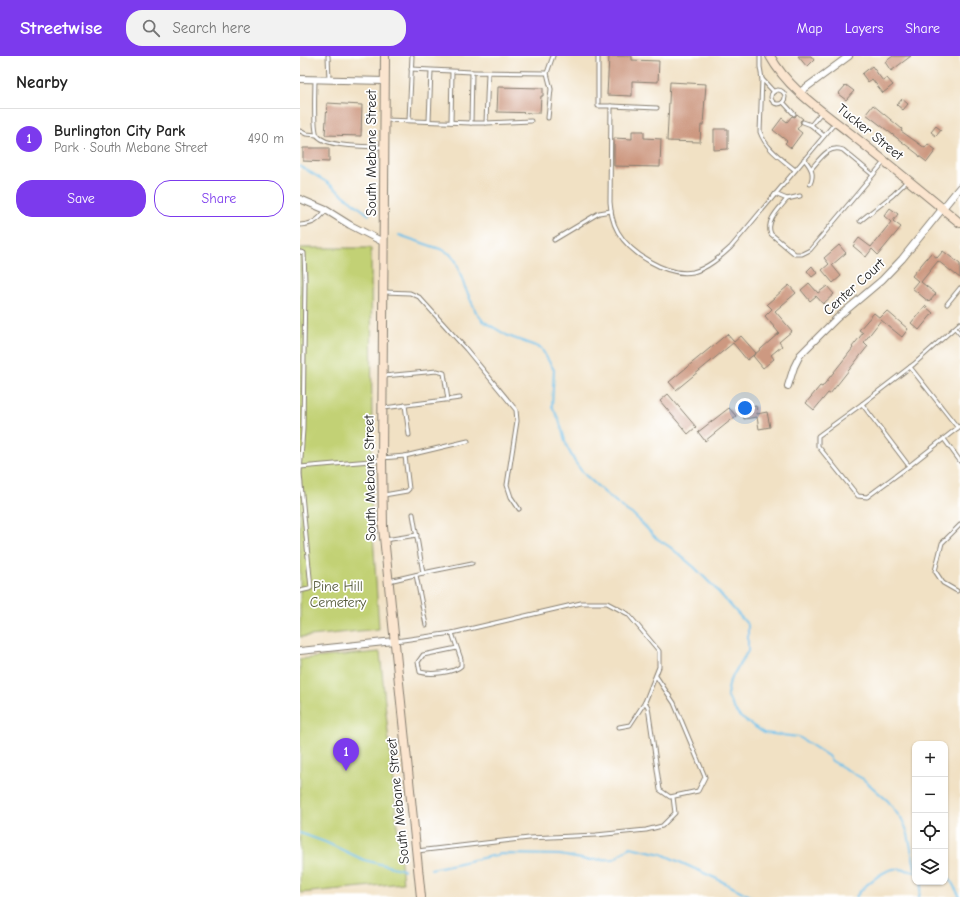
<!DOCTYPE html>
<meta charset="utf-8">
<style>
:root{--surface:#fff;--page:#f2f2f2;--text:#222;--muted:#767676;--line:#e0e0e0;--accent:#7c3aed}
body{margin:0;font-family:"Comic Neue",sans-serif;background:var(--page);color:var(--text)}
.controls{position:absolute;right:12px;bottom:12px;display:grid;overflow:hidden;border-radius:8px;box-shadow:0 1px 3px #0004}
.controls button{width:36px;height:36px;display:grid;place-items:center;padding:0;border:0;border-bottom:1px solid var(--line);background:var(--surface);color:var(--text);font:20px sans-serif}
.you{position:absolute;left:445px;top:352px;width:14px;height:14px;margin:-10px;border:3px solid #fff;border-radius:50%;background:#1a73e8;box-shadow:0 0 0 6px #1a73e833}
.badge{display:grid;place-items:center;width:26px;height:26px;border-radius:50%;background:var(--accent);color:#fff;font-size:13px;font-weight:700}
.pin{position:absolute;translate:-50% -33px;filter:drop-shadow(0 1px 2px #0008)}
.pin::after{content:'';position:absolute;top:21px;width:14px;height:12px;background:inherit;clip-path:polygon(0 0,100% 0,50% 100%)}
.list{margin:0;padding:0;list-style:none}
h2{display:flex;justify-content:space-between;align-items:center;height:52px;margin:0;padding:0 16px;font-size:17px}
h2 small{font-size:13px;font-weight:400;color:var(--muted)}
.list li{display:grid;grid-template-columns:26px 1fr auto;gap:12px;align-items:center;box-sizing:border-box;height:60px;padding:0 16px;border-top:1px solid var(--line)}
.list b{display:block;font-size:15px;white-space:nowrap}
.list p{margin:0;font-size:13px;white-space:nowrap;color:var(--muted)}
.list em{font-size:13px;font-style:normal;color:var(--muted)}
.actions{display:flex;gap:8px;padding:12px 16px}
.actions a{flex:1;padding:9px 0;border:1px solid var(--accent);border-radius:16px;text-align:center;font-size:14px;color:var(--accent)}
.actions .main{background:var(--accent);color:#fff}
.icon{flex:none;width:22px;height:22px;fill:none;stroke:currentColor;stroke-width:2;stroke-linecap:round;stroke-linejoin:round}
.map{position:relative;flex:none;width:660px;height:841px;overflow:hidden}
header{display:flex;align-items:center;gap:24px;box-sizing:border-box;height:56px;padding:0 20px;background:var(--accent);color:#fff}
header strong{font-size:19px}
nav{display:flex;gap:22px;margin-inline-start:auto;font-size:14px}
.search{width:280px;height:36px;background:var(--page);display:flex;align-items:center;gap:10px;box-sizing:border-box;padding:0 14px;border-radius:16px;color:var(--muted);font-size:15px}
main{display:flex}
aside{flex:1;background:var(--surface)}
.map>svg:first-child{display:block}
.green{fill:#c2d174;stroke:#6f7648}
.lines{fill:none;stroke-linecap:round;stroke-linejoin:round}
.stream{stroke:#6fc0ea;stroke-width:2}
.building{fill:#cd9981}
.lane-casing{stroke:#867e70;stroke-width:5}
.street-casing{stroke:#867e70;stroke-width:8}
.secondary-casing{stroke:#867e70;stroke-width:10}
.lane{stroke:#fff;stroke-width:3}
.street{stroke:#fff;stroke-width:6}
.secondary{stroke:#fbe5cf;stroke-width:8}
.labels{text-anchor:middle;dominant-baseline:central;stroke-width:3.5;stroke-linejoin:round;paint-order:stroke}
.street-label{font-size:14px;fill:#1c1c1c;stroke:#fff}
.park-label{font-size:14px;fill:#565b3b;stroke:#fff}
</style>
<header>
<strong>Streetwise</strong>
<div class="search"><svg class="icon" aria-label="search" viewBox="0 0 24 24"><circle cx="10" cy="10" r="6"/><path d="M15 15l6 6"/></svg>Search here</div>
<nav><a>Map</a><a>Layers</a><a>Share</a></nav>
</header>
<main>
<aside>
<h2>Nearby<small></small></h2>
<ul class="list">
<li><span class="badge">1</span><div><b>Burlington City Park</b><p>Park · South Mebane Street</p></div><em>490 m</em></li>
</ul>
<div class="actions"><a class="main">Save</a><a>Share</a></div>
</aside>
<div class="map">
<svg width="660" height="841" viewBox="0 0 660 841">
<rect width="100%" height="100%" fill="#fff"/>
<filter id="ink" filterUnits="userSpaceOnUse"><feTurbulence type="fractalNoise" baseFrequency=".025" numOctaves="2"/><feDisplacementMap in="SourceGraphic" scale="8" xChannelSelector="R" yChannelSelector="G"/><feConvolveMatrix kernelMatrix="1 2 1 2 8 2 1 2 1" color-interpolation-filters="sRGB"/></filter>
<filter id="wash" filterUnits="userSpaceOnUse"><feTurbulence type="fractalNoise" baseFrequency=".012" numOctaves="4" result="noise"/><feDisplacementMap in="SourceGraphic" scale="16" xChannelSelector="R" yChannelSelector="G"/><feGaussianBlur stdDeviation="0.9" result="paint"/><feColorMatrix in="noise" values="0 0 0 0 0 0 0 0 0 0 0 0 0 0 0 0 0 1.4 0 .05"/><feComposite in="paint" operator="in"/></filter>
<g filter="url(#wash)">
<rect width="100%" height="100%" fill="#f1e1c4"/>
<g class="green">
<path d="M0 192H69L71 193 72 397 71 446 79 573 0 581Z"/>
<path d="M80 596 103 827 0 837V603Z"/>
</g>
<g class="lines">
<g class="stream">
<path d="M0 110 28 127 69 159"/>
<path d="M99 179 143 194 150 198 156 205 164 229 176 256 183 265 208 280 241 292 254 314 252 350 259 364 267 391 275 406 283 417 304 436 327 455 335 460 356 482 370 491 394 511 414 531 448 569V595L430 624 427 639 433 651 440 661 464 677 499 681 528 700 532 705 563 723 588 745 604 767 608 778 615 812"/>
<path d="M0 777 25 786 64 804 104 814"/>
<path d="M131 813 201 798 260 799 287 804 314 803 330 791 362 798 415 822 452 841"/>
<path d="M645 818H647L660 841"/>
<path d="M556 841C561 832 582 815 593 813 599 812 609 815 615 816"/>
<path d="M619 841 622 826"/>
</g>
</g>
<g id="blocks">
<g class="building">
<path d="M309 0H332V4L359 5 358 26 332 25V40L307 39Z"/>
<path d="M498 0H511L514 4 507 11Z"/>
<path d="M593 0H611L591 15 585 6Z"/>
<path d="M572 10 583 25 587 22 593 29 583 37 572 23 568 26 562 18Z"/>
<path d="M370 26 406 28 403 69H401L400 86 367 85Z"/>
<path d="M546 29 554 35 546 44 538 38Z"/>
<path d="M198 31 243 32V40H241L240 57 197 56Z"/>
<path d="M602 43 608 48 603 54 597 49Z"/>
<path d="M27 47 62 49 61 80 25 79Z"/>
<path d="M573 49 602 73 601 75 625 92 628 88 636 94 627 106 619 100V99L566 58Z"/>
<path d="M497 58 503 63 500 65 501 68 497 73 502 77 491 92 485 87 487 85 473 74 482 62 487 66 492 60 495 61Z"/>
<path d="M636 70 641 74 636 80 631 76Z"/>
<path d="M414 73H428V93L414 94Z"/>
<path d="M332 75H344V82L361 83 360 111 314 110V82L332 83Z"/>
<path d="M3 92H29V106L3 105Z"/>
<path d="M590 152 598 158 593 165 601 171 578 199 572 193 566 201 553 190 559 182 571 191 591 166 584 160Z"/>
<path d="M539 189 546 197 532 209 541 220 533 227 522 214 529 208 524 202Z"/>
<path d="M643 195 660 208V222L638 205 621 226 636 238 629 246 612 232 618 225 612 220 631 197 637 202Z"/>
<path d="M512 210 517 217 512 221 507 215Z"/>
<path d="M509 227 518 237 527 230 534 238 523 248 516 240 510 245 501 234Z"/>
<path d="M489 229 496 237 475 255 492 275 479 286 482 290 471 299 474 303 463 312 453 300 479 277 465 260 472 253 467 248Z"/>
<path d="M625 250 633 257 619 274 611 267Z"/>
<path d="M587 255 608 273 602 281 581 264 564 286 568 290 530 338 528 337 514 354 506 347 520 330 522 331 553 292 552 291 563 277 559 274 574 257 580 262Z"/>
<path d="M427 278 434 286 441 280 456 297 447 304 433 287 376 334 369 326Z"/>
<path d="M368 338 396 371 388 378 360 345Z"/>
<path d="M456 350 457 358 467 356 470 371 459 373 457 361 444 363 441 353Z"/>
<path d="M429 352 436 360 405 385 398 376Z"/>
</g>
</g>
</g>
<g filter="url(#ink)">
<use href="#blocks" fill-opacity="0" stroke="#867e70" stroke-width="1"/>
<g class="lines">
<defs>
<g id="lane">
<path d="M28 0 29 24"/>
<path d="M298 0V50H311L310 146C311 156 312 166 318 176 330 197 367 221 393 216 408 212 420 201 431 191L535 67"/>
<path d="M460 0V11L462 23"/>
<path d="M111 13 172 16"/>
<path d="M247 17 251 33 248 62"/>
<path d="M15 23C15 33 13 72 17 79 26 92 68 90 83 91"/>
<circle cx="478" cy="41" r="7"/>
<path d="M474 36 462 23 460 76C466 93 482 103 495 114"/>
<path d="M483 46 494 58"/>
<path d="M311 50 357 52"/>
<path d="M85 64 171 67 172 16 247 17 253 0"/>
<path d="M109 64 112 0"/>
<path d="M129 65 131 15"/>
<path d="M151 66 152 16"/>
<path d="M503 66 511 69 524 80"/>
<path d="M171 67H186L188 17"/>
<path d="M186 67 231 65"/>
<path d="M511 69 521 57"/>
<path d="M0 75 6 78 17 79"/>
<path d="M504 103C511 111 515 118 510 128"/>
<path d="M511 113C520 103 529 88 543 94L573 119"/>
<path d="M475 138 487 143 500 140"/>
<path d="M487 143C480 152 465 165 471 178L495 198H502L510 194 584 106"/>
<path d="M560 165 593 139 607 125"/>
<path d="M0 169C13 168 18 165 26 154"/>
<path d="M254 184 299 157 311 155"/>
<path d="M0 196 4 197 5 225 3 373 0 417"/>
<path d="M85 236 110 237 119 241 166 293 216 354 217 365 207 429 211 441 219 453"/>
<path d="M647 248 660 232"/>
<path d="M660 267 614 308 562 348 609 410 660 370"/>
<path d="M655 272 660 278"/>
<path d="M610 311 658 372"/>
<path d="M84 320 137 315 144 317 148 344"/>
<path d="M562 348 518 380V390L558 440 567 441 609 410"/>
<path d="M105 349 109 379"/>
<path d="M84 352 160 342"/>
<path d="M644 383 660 405"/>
<path d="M105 400 168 385"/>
<path d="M82 402 105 400 109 433 107 435 84 439"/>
<path d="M0 411 82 404"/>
<path d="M0 418 11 532 9 533 0 535"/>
<path d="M113 458 123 517"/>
<path d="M85 484 117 479"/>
<path d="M116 519 126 569"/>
<path d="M89 525 123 517 172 507"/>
<path d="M657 535 643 527 635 515 642 487 660 469"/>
<path d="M152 577 161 603V610C154 617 130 619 120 616L118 606 123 599 157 592"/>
<path d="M96 585 152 577 281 547H307L328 558 359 595V611L345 646 330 669 319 671"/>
<path d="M345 646 348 651 360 734 370 741 398 735 405 721 374 647 356 620"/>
<path d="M117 795 229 782 296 779 346 774 362 770 375 757 373 741"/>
</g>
<g id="street">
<path d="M0 23 85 25"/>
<path d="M500 36 549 0"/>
<path d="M0 143 26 154 50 169 83 186"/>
<path d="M488 330 494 311 500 299 537 262 582 224 602 203 660 131"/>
<path d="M0 595 94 585"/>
</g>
<g id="secondary">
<path d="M85 0 82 402 83 471 121 841"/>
<path d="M470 0C488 33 522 55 551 78 587 107 624 137 660 167"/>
</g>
</defs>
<use href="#lane" class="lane-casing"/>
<use href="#street" class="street-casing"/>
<use href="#secondary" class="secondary-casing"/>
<use href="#lane" class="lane"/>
<use href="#street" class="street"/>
<use href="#secondary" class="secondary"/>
</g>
</g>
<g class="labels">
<g class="street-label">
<text transform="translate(570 76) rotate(39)">Tucker Street</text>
<text transform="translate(71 97) rotate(-90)">South Mebane Street</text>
<text transform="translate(554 231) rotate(-42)">Center Court</text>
<text transform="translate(70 422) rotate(-91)">South Mebane Street</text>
<text transform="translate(98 745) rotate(-96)">South Mebane Street</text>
</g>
<g class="park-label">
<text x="38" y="530">Pine Hill<tspan x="38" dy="16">Cemetery</tspan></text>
</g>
</g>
</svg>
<div class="controls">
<button>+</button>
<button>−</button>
<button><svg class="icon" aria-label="locate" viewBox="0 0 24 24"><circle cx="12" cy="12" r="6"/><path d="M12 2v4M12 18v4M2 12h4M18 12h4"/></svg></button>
<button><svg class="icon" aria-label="layers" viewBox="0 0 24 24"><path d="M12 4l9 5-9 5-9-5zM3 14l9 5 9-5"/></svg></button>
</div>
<div class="you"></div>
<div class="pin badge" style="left:46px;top:715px">1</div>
</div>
</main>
